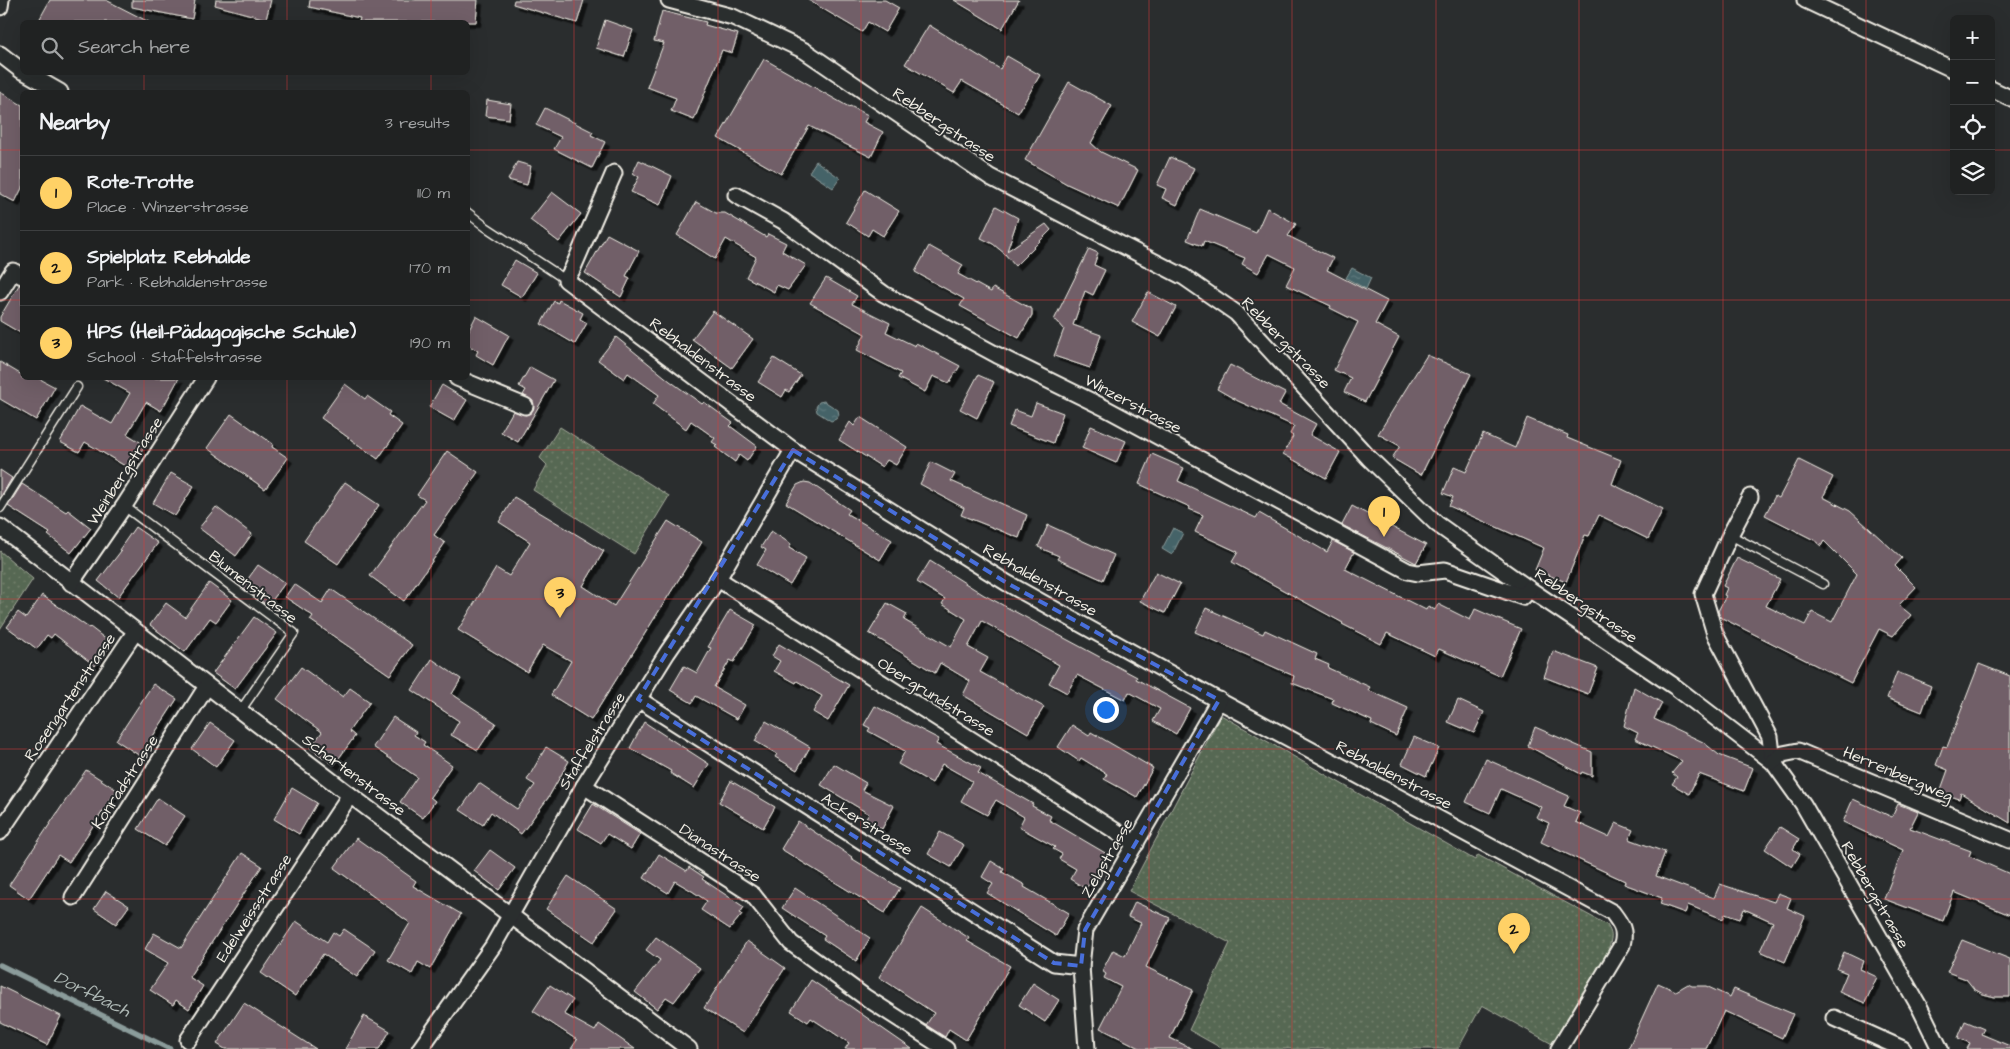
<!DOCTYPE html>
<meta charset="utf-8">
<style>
:root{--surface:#202222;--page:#282a2a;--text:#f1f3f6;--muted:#a2a4a5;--line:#3d3f40;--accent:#ffd166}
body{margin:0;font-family:"Architects Daughter",sans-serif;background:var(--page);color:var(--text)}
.controls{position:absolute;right:15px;top:15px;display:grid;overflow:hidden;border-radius:8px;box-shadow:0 5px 20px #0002}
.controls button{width:45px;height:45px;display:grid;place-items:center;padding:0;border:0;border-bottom:1px solid var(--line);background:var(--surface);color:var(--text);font:25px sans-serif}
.you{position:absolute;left:1105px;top:709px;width:18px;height:18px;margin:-12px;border:4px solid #fff;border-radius:50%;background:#1a73e8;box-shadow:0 0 0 8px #1a73e833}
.badge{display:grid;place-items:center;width:32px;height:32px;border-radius:50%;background:var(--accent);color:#111;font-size:16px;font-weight:700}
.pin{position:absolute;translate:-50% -41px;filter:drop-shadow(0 1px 2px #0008)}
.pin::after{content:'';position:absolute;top:26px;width:18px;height:15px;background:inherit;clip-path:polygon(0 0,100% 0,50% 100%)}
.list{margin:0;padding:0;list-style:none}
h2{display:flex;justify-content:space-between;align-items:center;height:65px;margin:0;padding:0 20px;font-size:21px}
h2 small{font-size:16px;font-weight:400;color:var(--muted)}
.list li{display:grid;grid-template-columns:32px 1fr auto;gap:15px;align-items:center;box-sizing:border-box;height:75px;padding:0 20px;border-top:1px solid var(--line)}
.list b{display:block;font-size:19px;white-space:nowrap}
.list p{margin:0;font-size:16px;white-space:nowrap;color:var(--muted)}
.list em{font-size:16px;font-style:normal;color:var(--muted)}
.icon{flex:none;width:28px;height:28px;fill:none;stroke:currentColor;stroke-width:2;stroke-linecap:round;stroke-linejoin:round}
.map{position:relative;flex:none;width:2010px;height:1049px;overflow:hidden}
.search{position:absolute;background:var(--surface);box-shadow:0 5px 20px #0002;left:20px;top:20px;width:450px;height:55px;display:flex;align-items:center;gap:12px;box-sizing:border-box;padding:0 18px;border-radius:8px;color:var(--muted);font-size:19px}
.panel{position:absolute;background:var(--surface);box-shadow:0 5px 20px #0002;left:20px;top:90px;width:450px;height:290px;border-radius:8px}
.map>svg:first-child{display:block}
.green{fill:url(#green-dots);stroke:#a6ac9d}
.water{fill:url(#water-ripples);stroke:#8b9c9b}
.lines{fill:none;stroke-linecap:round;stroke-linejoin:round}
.stream{stroke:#8b9c9b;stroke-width:5.5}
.building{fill:#715f67;stroke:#f4f1e8;filter:url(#shadow)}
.lane-casing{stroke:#f4f1e8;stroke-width:11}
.street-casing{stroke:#f4f1e8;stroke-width:19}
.lane{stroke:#2a2d2e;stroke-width:8}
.street{stroke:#2a2d2e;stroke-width:15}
.marked{fill:none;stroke:#486fdb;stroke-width:4;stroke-dasharray:10 6;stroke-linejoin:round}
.grid{fill:none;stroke:#d93c3b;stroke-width:1;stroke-opacity:0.55}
.labels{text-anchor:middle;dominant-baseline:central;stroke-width:4;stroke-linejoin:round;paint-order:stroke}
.street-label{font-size:16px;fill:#f4f1e8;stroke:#2a2d2e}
.water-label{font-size:18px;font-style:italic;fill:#aeb8b5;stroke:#2a2d2e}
</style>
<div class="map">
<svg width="2010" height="1049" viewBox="0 0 2010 1049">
<defs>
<pattern id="green-dots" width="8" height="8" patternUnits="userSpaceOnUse" patternTransform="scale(1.25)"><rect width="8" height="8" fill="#576852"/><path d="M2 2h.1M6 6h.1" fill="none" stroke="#707e6b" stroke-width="1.8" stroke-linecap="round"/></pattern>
<pattern id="water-ripples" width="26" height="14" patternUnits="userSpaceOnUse" patternTransform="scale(1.25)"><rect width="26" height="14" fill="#456368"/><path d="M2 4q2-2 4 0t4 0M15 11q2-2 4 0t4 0" fill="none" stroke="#607a7e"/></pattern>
<filter id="shadow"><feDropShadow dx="4.5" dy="4.5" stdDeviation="0" flood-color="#0009"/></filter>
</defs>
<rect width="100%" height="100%" fill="#2a2d2e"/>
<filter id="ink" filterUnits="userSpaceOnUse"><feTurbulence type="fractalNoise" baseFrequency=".02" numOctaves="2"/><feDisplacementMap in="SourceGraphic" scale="10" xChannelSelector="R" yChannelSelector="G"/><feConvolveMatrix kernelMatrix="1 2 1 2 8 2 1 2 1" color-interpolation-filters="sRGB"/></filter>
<g filter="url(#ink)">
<g class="green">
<path d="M560 427 669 496 634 554 533 490 547 465 540 458Z"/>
<path d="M0 551 33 579 0 629Z"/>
<path d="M1221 715 1475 860 1478 855 1607 925C1610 930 1612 934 1611 939 1607 967 1569 1019 1554 1045L1482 1005 1458 1049H1223L1189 1030 1230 943 1129 891Z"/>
</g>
<g class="water">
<path d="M816 161 840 178 833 188 809 172Z"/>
<path d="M1352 268 1371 278 1366 289 1346 278Z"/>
<path d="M824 401 838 410 839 415 836 419 831 421 817 412 816 407 819 402Z"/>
<path d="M1173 528 1183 533 1172 555 1162 549Z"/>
</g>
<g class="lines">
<path class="stream" d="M0 965 170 1049"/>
</g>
<g class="building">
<path d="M50 0H106L149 22H38Z"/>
<path d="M132 0H195L192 19 132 7Z"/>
<path d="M216 0H271L266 19 215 5Z"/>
<path d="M310 0H478L476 22H359L360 18 309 7Z"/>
<path d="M514 0H584L577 23 513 4Z"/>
<path d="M808 0H885L899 8 885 32 868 22 862 32Z"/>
<path d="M954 0H1019L1002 29Z"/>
<path d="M662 11 706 22 705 25 738 34 732 53 722 50 694 120 671 111 676 98 647 87 664 43 654 41Z"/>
<path d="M605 20 633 30 624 57 596 48Z"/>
<path d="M929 25 1000 69 1007 56 1040 75 1018 113 962 81 954 93 905 64Z"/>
<path d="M764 59 849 107 850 106 868 115 864 122 883 132 871 157 809 126 781 174 718 138Z"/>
<path d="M1069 82 1112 106 1091 143 1101 152 1138 170 1119 208 1067 184 1025 160Z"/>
<path d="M0 92 22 105V188L15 202 0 194Z"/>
<path d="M487 100 511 104 509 119 485 116Z"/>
<path d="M545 108 593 132 591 135 605 142 592 168 554 149 561 137 536 125Z"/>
<path d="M1170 157 1194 168 1177 205 1162 198 1166 189 1157 185Z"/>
<path d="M639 160 672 176 660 205 631 192 639 177 633 173Z"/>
<path d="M517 162 531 166 527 185 508 180Z"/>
<path d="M865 190 899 211 883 236 872 229 868 236 846 222Z"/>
<path d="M552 192 581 214 559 242 530 220Z"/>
<path d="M696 202 716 213H725L766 237 768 234 786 243 782 251 806 265 788 290 777 285 774 292 746 277 756 257 726 239 715 259 677 235Z"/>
<path d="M996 206 1018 218 1007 251 1046 224 1051 230 1015 266 1005 254 993 244 981 238Z"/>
<path d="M1267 208 1296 224 1288 236 1333 258 1327 270 1387 301 1375 324 1399 337 1365 402 1344 392 1351 378 1334 370 1358 322 1330 308 1331 306 1286 285 1295 267 1269 254 1258 273 1242 264 1245 258 1204 241 1202 246 1187 240 1200 209 1256 233Z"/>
<path d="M607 234 639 251 626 276 630 278 621 297 585 273Z"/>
<path d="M929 246 963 265 958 274 991 292 993 288 1032 309V315L1019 338 960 306 964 299 915 272Z"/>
<path d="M1089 249 1098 253 1094 265 1105 270 1093 295 1085 291 1073 325 1101 335 1090 368 1054 356 1064 329 1058 322 1054 320Z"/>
<path d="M515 260 537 273 522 297 501 285Z"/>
<path d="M826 278 857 296 852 304 890 323 886 332 915 346 916 343 960 366 949 383 933 376 925 392 898 378 901 373 857 350 865 334 810 303Z"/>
<path d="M19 285H22V334L0 321V317Z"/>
<path d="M1148 292 1176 307 1160 337 1132 322Z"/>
<path d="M559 300 583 313 580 319 587 323 575 344 541 324 554 301 558 303Z"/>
<path d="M713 311 753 339 732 368 692 339Z"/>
<path d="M476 316 509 335 493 365 476 355 478 351 468 345V332Z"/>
<path d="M616 337 670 381 702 404 704 402 733 423 730 426 757 446 747 461 739 455 735 462 715 447 717 445 712 442 715 438 691 421 686 429 653 404 659 395 628 373 624 379 598 360Z"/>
<path d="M1427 355 1471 374 1421 475 1392 458 1400 446 1378 434Z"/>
<path d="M774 358 801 375 789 392 786 390 782 397 758 382Z"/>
<path d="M0 362 22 375V378H38L55 387 36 420 0 399Z"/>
<path d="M1230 365 1285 393 1279 404 1316 424 1310 435 1340 452 1326 478 1283 454 1293 436 1290 434 1294 426 1238 401 1217 389Z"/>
<path d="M530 367 554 380 518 442 501 432 513 411 526 415 533 410V401L523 395 526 390 519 386Z"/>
<path d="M978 375 994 382 977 418 960 409Z"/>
<path d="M103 378H179L161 411 146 402 127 434 145 445 130 469 85 442 79 452 60 442 80 406 112 424 130 393Z"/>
<path d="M345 384 365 399 367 396 390 412 388 415 402 425 378 459 321 418Z"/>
<path d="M442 385 467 400 454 421 429 407Z"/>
<path d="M1036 403 1063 413 1053 443 1009 426 1015 410 1031 416Z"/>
<path d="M231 414 273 444 272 447 288 458 265 489 207 448Z"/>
<path d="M860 417 907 447 896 465 887 460 882 467 839 440 850 422 854 426Z"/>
<path d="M1527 418 1568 435 1567 438 1621 460 1612 484 1663 509 1648 539 1599 515 1589 536 1585 535 1566 582 1535 570 1544 548 1449 506 1453 497 1443 493 1454 467 1466 472 1483 434 1515 448Z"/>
<path d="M1091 426 1126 441 1116 463 1082 448Z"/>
<path d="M447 451 478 472 434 535 445 543 404 601 370 576 425 500 417 495Z"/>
<path d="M1152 454 1184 468 1178 481 1256 518 1259 513 1327 552 1333 541 1354 552 1345 569 1426 610 1428 606 1435 610 1438 604 1470 620 1475 609 1521 629 1500 676 1439 649 1435 656 1387 633 1381 644 1342 624 1343 623 1232 562 1238 552 1195 532 1203 515 1189 509 1190 507 1139 484Z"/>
<path d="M1799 460 1833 477 1823 497 1850 511 1902 558 1895 566 1916 587 1899 605 1911 615 1893 636 1879 629 1851 683 1720 617 1718 611 1726 596 1724 595 1727 588 1723 586 1737 558 1780 579 1766 606 1805 625 1812 612 1832 622 1857 574 1824 541 1821 546 1814 540 1765 515 1775 496 1779 498Z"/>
<path d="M931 462 955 474 951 481 1027 515 1019 538 961 515 964 508 920 484Z"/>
<path d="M0 470 12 478 0 498Z"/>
<path d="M171 473 194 486 175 516 153 503Z"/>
<path d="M345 482 379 505 338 564 304 541Z"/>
<path d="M804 482 810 483 850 510 847 514 892 540 880 560 786 503 797 485Z"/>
<path d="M22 484 66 512 68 510 91 528 71 553 48 535 50 533 8 506Z"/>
<path d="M514 497 604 551 583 586 614 606 668 521 702 542 591 720 551 695 571 661 543 645 527 672 458 630 496 568 509 576 530 542 499 522Z"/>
<path d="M1352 506 1426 545 1416 563 1342 525Z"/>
<path d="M216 507 252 534 236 556 199 528Z"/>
<path d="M1048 525 1114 555 1103 580 1057 559 1059 556 1038 547Z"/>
<path d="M135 527 158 543 118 597 98 581 121 551 119 550Z"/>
<path d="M771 531 791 544 789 548 806 558 790 585 757 565 766 550 761 547Z"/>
<path d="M930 561 984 595 1137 677 1136 679 1190 708 1176 734 1153 721 1160 709 1129 692 1125 700 1077 675 1067 693 1049 683 1059 665 982 621 968 647 988 658 980 672 1044 707 1028 733 963 695 970 681 940 663 935 673 869 633 887 603 907 614 904 620 951 647 966 619 942 604 945 599 917 582Z"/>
<path d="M258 565 285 583 268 606 242 587Z"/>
<path d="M1156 572 1180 584 1165 613 1140 601Z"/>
<path d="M209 583 232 600 216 622 210 618 185 652 150 625 166 603 185 617Z"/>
<path d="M294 584 322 603 331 589 412 645 390 675 310 620 313 616 285 597Z"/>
<path d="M42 595 89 628 90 627 112 644 95 666 54 634 51 638 47 635 37 649 7 627 18 612 26 618Z"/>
<path d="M1206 608 1263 634 1265 630 1317 654 1315 659 1329 665 1328 668 1370 687 1368 690 1408 708 1396 736 1371 724 1372 721 1332 703 1333 699 1292 683 1294 676 1195 632Z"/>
<path d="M730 610 756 625 734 662 730 660 714 687 745 705 737 719 696 696 692 703 670 690 684 666 697 673 711 648 708 647Z"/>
<path d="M254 617 277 633 235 689 213 673Z"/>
<path d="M779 644 849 685 828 721 813 712 822 696 797 681 796 683 774 671 780 661 772 656Z"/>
<path d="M1553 651 1598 668 1588 694 1544 677Z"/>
<path d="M432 659 461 679 452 694 496 723 478 750 451 735 459 721 412 690Z"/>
<path d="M1979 664 2010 676V823L1961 793 1959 799 1940 792 1948 770 1936 765 1943 746 1947 747Z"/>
<path d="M301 667 343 697 350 688 370 702 349 731 355 736 334 765 310 748 322 732 277 699Z"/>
<path d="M1897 672 1931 686 1922 712 1887 698Z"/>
<path d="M153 684 177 699 140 756 116 740Z"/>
<path d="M1634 687 1662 703 1654 719 1703 742 1719 755 1753 768 1744 791 1699 774 1689 794 1672 784 1677 777 1672 773 1682 761 1635 739 1638 733 1624 726Z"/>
<path d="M1458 700 1484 712 1474 733 1448 722Z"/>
<path d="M875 706 939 739 936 744 981 768 978 773 1033 804 1032 806 1051 816 1049 820 1107 854 1086 889 1070 879 1076 869 1059 859 1062 854 1053 849 1055 847 1019 827 1024 817 996 800 987 815 961 801 972 781 942 764 932 783 898 764 905 751 868 731 870 728 864 725Z"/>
<path d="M393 717 416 732 414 735 425 742 423 745 452 765 430 797 435 801 423 818 400 802 417 777 373 747Z"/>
<path d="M766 721 810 747 797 770 775 757 777 754 755 741Z"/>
<path d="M644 722 709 764 694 788 670 773 671 771 630 748Z"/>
<path d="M210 723 235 740 216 767 192 749Z"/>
<path d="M1072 725 1089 736 1091 732 1153 768 1137 797 1104 779 1107 774 1081 758 1079 761 1058 747Z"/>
<path d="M1535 727 1592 752V776L1582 772 1581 774 1528 746Z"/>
<path d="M1414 737 1439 748 1426 776 1402 764Z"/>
<path d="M546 747 569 761 548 798 521 834 491 812 483 825 460 810 479 783 517 809 535 785 527 780Z"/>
<path d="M1486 759 1569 796 1564 806 1580 813 1576 822 1609 837 1616 823 1633 830 1629 839 1665 852 1656 876 1714 898 1720 884 1774 902 1778 893 1791 898 1787 908 1805 916 1785 962 1760 951 1773 922 1744 909 1740 919 1725 914 1723 919 1688 905 1685 913 1660 904 1662 898 1624 884 1625 881 1541 842 1549 823 1536 817 1541 807 1501 789 1490 813 1466 802Z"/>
<path d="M834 764 866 783 862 790 894 806 882 829 865 820 869 814 821 785Z"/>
<path d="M86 770 117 790 69 862 58 855 29 899 9 885Z"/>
<path d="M731 781 775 807 763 828 719 802Z"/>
<path d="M292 788 317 803 299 834 274 819Z"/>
<path d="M158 798 185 816 165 846 138 829Z"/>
<path d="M1853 799 1892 817 1898 804 1918 812 1910 828 1971 851 1969 856 2010 874V915L1954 892 1943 921 1884 899 1903 850 1843 822Z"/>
<path d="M593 804 640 834 631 849 607 834 601 843 578 829Z"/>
<path d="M798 821 852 857 851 858 900 888 885 913 781 849Z"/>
<path d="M1780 827 1799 839 1793 849 1800 854 1792 867 1765 849Z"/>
<path d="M940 832 964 845 951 867 928 854Z"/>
<path d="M356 838 416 881 413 886 461 914 430 969 418 962 412 974 388 960 410 923 334 868Z"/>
<path d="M490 850 515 868 499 890 474 871Z"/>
<path d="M242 853 262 866 189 977 203 986 189 1009 176 1000 173 1005 150 990 168 963 145 949 154 933 181 948Z"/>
<path d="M659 854 687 871 689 867 704 877 702 879 744 907 740 913 742 914 730 929 701 910 707 901 692 891 675 881 668 893 644 878Z"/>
<path d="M991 861 1004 869 1002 872 1025 885 1024 887 1069 913 1056 936 987 893 993 884 982 877Z"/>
<path d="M568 876 617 909 594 942 546 909Z"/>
<path d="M795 888 870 938 856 961 823 939 825 936 782 908Z"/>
<path d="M106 891 129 906 116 924 94 909Z"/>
<path d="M1135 902 1170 918 1146 967 1193 990 1170 1038 1193 1049H1142L1100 1028 1121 987 1104 978 1106 974 1102 971 1113 950 1125 956 1141 923 1128 917Z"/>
<path d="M922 908 969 938 967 941 1010 966 966 1040 949 1029 945 1037 926 1025 934 1013 879 977Z"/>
<path d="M296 921 327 942 333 932 339 936 344 929 375 950 357 977 323 954 295 996 261 973Z"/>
<path d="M656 937 700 968 674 1002 666 997 657 1009 635 992 660 960 646 950Z"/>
<path d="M1962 940 2010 959V997H1995L1983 994 1974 989 1966 979 1947 972Z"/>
<path d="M747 941 785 968 743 1033 704 1008Z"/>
<path d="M1844 952 1863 961 1860 969 1877 977 1865 1003 1839 992 1847 973 1837 969Z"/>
<path d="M811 980 850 1006 912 1049H845L849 1043 811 1018 808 1022 791 1011Z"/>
<path d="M1033 983 1059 1000 1045 1022 1019 1005Z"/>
<path d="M1658 983 1676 991 1688 984 1692 986H1706L1730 997 1734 989 1793 1014 1782 1038 1724 1011 1706 1049H1628Z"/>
<path d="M550 985 573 1000 564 1014 595 1031 599 1024 635 1049H571L577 1040 533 1011Z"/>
<path d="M0 986 61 1016 47 1045 0 1022Z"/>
<path d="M244 1003 316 1049H225L217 1044Z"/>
<path d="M364 1016 390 1031 379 1049H345Z"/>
<path d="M1965 1021 1984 1029 1981 1034 2010 1046V1049H1967L1970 1043 1958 1038Z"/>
</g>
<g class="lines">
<defs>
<g id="lane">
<path d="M468 213 486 227 566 280"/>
<path d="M124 506 294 633 241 710"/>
<path d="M0 508 77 387"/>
<path d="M1730 535 1823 584"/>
</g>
<g id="street">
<path d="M669 0 733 17 805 51 990 177 1184 277 1236 313 1369 458 1437 524 1529 589 1674 686 1773 762 1803 804 1920 1008 1940 1049"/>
<path d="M1805 0 1954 70"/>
<path d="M0 7 1 0"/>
<path d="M0 54 22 71"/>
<path d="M25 72 60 92"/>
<path d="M1991 89 2010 98"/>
<path d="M614 173 572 270 566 280 793 450 1007 583 1214 698 1612 912C1621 924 1626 930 1622 945L1559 1049"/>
<path d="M736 195 783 221 884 294 997 355 1105 408 1408 571 1418 573 1445 570 1523 597 1529 589"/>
<path d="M0 292 13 271 22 276"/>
<path d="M457 378 525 406"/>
<path d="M1750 497 1730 535 1703 594 1715 634 1770 737 1773 762"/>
<path d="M0 527 350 795 689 1049"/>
<path d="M718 579 1136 844"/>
<path d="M71 583 124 506 206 378"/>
<path d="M638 699 1054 963 1081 966"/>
<path d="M1773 762 1783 754 1798 751 2010 840"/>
<path d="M584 786 753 895 791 943 865 997 946 1049"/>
<path d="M0 832 135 632"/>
<path d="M73 897 207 686"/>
<path d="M1834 1018 1903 1049"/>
<path d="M188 1040 350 795"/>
<path d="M420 1049 493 946 584 786 667 653 718 579 793 450"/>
<path d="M1087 1049 1081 966 1085 930 1219 700"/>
</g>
</defs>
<use href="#lane" class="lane-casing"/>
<use href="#street" class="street-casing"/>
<use href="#lane" class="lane"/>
<use href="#street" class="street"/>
</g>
</g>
<path class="marked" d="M793 450 1007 583 1219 700 1085 930 1081 966 1054 963 638 699Z"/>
<path class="grid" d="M144 0V22M287 0V22M431 0V22M574 0V1049M718 0V1049M861 0V1049M1005 0V1049M1149 0V1049M1292 0V1049M1436 0V1049M1579 0V1049M1723 0V1049M1866 0V1049M144 72V92M287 72V92M431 72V92M0 150H22M468 150H1954M1991 150H2010M0 300H22M468 300H2010M144 378V1049M287 378V1049M431 378V1049M0 450H2010M0 599H2010M0 749H2010M0 899H2010"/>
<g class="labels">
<g class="street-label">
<text transform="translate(944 125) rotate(34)">Rebbergstrasse</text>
<text transform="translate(1286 343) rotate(46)">Rebbergstrasse</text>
<text transform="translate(703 360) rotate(37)">Rebhaldenstrasse</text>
<text transform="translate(1133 404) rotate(28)">Winzerstrasse</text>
<text transform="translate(125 471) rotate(-57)">Weinbergstrasse</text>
<text transform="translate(1040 580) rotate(30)">Rebhaldenstrasse</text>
<text transform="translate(253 587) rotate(38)">Blumenstrasse</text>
<text transform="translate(1586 606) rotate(34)">Rebbergstrasse</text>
<text transform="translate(70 697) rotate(-56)">Rosengartenstrasse</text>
<text transform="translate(936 697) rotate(32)">Obergrundstrasse</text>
<text transform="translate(592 741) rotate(-58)">Staffelstrasse</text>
<text transform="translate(1898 774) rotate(23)">Herrenbergweg</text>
<text transform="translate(354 775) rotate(37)">Schartenstrasse</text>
<text transform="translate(1394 775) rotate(28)">Rebhaldenstrasse</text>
<text transform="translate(125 782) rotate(-57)">Konradstrasse</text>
<text transform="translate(867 824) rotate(32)">Ackerstrasse</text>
<text transform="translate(720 853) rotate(33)">Dianastrasse</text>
<text transform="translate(1107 858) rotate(-60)">Zelgstrasse</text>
<text transform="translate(1875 895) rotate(60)">Rebbergstrasse</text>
<text transform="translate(254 908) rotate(-57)">Edelweissstrasse</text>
</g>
<g class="water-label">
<text transform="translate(92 994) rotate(26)">Dorfbach</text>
</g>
</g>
</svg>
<div class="controls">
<button>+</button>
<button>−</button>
<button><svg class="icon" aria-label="locate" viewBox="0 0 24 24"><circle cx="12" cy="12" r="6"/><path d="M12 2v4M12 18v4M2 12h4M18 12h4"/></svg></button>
<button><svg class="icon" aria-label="layers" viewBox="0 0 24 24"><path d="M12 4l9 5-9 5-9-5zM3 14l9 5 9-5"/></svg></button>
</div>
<div class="you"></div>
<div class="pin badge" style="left:1384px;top:537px">1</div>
<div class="pin badge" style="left:1514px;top:954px">2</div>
<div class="pin badge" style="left:560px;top:618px">3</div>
<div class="search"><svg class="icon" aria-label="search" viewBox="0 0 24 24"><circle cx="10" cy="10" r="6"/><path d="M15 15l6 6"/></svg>Search here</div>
<section class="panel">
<h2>Nearby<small>3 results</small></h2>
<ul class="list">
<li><span class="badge">1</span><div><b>Rote-Trotte</b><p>Place · Winzerstrasse</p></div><em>110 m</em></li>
<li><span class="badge">2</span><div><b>Spielplatz Rebhalde</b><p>Park · Rebhaldenstrasse</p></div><em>170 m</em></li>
<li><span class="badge">3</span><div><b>HPS (Heil-Pädagogische Schule)</b><p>School · Staffelstrasse</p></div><em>190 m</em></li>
</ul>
</section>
</div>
